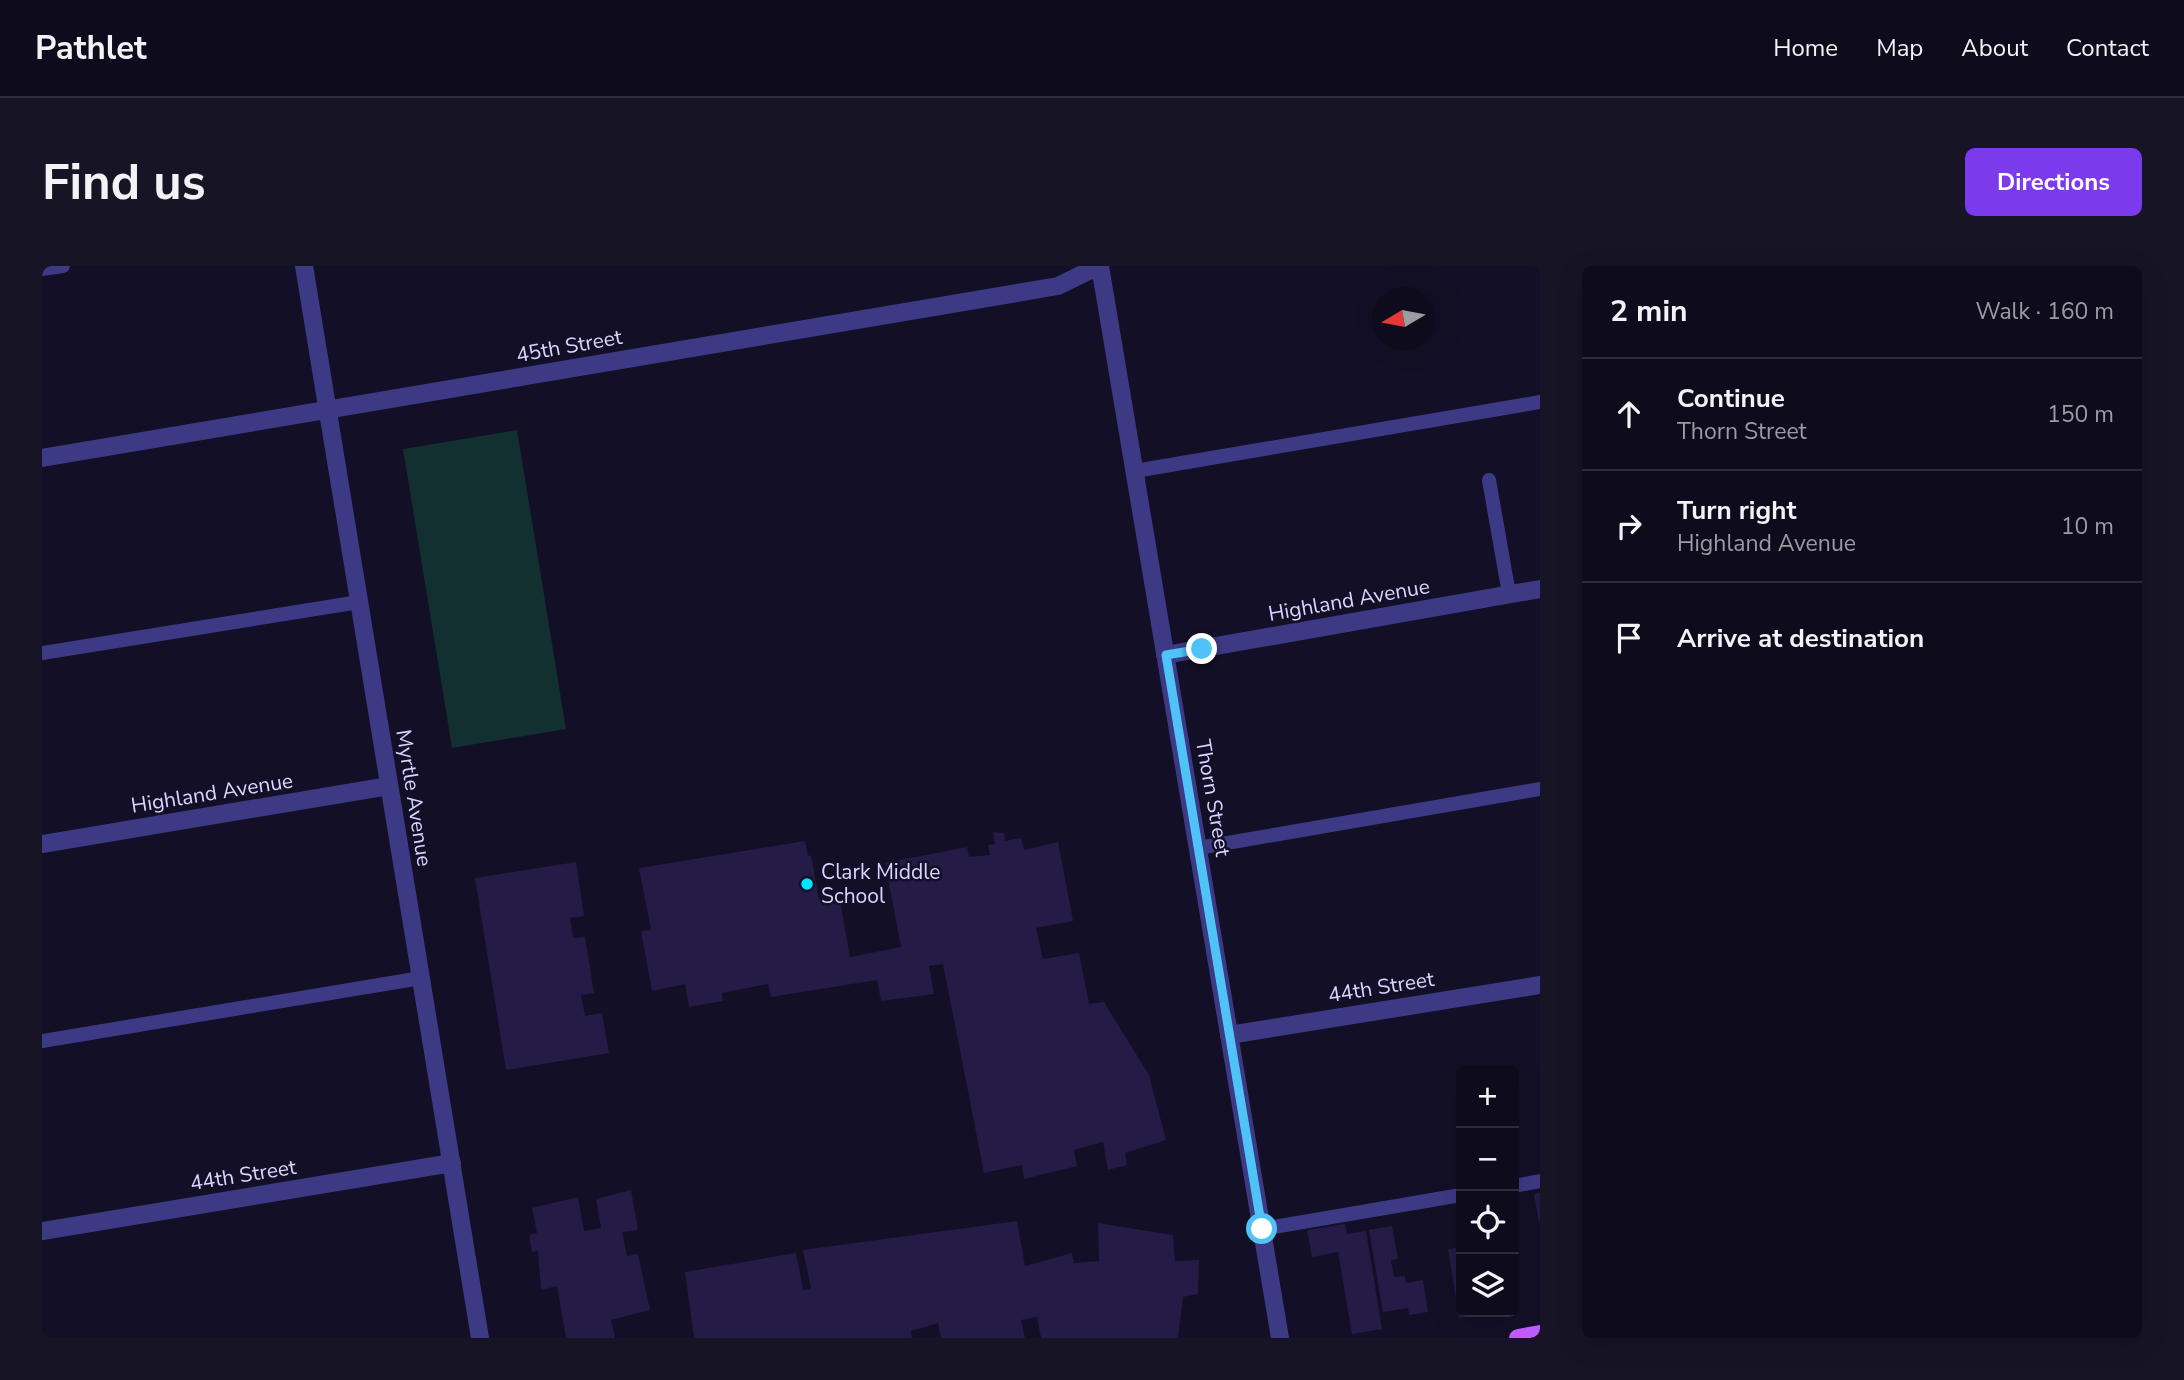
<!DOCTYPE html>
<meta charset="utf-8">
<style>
:root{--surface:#0e0b1c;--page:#171425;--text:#f1f3f6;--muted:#9b9ba3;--line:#2e2b3b;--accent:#7c3aed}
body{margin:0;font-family:"Nunito Sans",sans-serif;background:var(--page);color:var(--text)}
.controls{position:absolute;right:21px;bottom:21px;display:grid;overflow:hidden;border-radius:10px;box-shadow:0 7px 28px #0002}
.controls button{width:63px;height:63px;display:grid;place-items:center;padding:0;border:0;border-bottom:2px solid var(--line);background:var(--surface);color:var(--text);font:35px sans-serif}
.compass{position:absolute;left:1330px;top:21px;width:63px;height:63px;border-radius:50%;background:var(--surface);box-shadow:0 7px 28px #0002;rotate:260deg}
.stop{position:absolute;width:21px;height:21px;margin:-16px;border:5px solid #4fc3f7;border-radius:50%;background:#fff}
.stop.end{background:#4fc3f7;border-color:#fff;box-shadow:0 2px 7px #0008}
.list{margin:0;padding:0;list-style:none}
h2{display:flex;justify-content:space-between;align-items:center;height:91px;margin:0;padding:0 28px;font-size:30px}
h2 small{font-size:23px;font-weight:400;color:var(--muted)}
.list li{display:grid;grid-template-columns:46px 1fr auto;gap:21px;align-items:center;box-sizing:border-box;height:112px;padding:0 28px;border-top:2px solid var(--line)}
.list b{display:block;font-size:26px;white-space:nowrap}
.list p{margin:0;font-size:23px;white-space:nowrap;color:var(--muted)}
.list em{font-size:23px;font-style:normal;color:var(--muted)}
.icon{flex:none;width:38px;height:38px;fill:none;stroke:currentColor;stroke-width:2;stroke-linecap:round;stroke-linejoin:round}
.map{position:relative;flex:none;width:1498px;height:1072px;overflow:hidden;border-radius:10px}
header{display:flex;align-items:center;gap:42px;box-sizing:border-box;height:98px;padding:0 35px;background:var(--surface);border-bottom:2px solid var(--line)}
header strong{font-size:33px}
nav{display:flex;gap:38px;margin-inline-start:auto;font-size:24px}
.intro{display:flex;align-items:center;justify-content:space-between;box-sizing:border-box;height:168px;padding:0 42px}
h1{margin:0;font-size:49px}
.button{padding:18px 32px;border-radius:10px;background:var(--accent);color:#fff;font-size:24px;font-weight:700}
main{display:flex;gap:42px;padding:0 42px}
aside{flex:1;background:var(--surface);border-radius:10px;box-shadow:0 7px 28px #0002}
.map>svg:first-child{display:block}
.green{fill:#12302f}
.building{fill:#241b47}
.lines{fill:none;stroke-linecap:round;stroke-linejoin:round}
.service{stroke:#3d3a85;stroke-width:14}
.minor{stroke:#3d3a85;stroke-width:18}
.primary{stroke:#c25bff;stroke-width:18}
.route{stroke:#4fc3f7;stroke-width:9}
.poi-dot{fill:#00e5ff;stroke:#130f26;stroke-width:2.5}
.labels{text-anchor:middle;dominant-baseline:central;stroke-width:5;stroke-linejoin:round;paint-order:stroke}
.street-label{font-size:21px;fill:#d9d4ff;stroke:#130f26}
.poi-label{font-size:21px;fill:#d9d4ff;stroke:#130f26;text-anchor:start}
</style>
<header>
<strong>Pathlet</strong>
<nav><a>Home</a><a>Map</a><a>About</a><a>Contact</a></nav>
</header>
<div class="intro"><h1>Find us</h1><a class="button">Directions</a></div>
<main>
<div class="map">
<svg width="1498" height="1072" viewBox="0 0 1498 1072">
<rect width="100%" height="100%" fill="#130f26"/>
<path class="green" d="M475 164 524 463 410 482 361 183Z"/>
<g class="building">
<path d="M951 566 962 567 963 575 979 572 982 584 1016 576 1031 655 994 662 1001 693 1037 687 1047 738 1062 736 1107 809 1124 874 1083 887 1085 899 1066 904 1061 876 1032 884 1035 900 982 913 980 899 942 907 901 698 887 700 892 728 839 735 835 714 729 731 726 718 680 727 681 735 647 741 643 718 610 725 599 665 609 664 597 602 763 575 766 590 769 589 777 633 797 630 808 691 859 681 843 597 925 581 927 591 948 589 946 579 953 578Z"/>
<path d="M534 596 542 650 528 652 531 672 543 671 552 727 539 729 543 750 560 747 567 787 464 804 433 612Z"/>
<path d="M589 924 596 964 580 966 585 990 596 988 608 1044 569 1054 573 1072H524L515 1020 499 1024 496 985 490 986 487 969 495 967 490 942 536 931 542 965 559 962 554 933Z"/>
<path d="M1498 927V955L1497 956 1492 928Z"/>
<path d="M975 955 983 1000 1030 987 1032 997 1057 995 1056 957 1131 969 1133 995 1157 994 1156 1028 1141 1031 1136 1072H999L995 1051 979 1054 983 1072H899L896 1057 869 1065 870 1072H652L643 1006 754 987 761 1024 769 1023 761 984Z"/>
<path d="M1303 958 1305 968 1324 965 1340 1063 1310 1068 1296 986 1270 991 1265 964Z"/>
<path d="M1350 960 1356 993 1349 994 1352 1011 1363 1010 1364 1017 1381 1014 1386 1046 1367 1049 1366 1042 1341 1046 1327 964Z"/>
<path d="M1419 981V1046L1446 1047 1417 1052 1406 983Z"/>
</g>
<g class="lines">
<g class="service">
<path d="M0 3 21 0"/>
<path d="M1093 205 1498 136"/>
<path d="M1447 214 1467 328"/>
<path d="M0 387 317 336"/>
<path d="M1156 582 1498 523"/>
<path d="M0 775 379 712"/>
<path d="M1472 920 1498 915"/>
<path d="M1220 963 1419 929"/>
</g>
<g class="minor">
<path d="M262 0 438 1072"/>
<path d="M1058 0 1238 1072"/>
<path d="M0 192 1016 20 1057 0"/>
<path d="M1123 389 1498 323"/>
<path d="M0 578 347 520"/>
<path d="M1187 769 1498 719"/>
<path d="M0 965 410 897"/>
</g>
<path class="primary" d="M1476 1072 1498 1068"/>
</g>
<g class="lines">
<path class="route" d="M1160 383 1124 389 1220 963"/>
</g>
<circle class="poi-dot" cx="765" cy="618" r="7"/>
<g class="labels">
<g class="street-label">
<text transform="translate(527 80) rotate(-10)">45th Street</text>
<text transform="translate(1307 334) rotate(-10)">Highland Avenue</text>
<text transform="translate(170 527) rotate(-9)">Highland Avenue</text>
<text transform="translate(372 532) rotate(81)">Myrtle Avenue</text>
<text transform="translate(1171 532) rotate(80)">Thorn Street</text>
<text transform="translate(1339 721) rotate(-9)">44th Street</text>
<text transform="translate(201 909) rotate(-9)">44th Street</text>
</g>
<g class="poi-label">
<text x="779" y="606">Clark Middle<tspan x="779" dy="24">School</tspan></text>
</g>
</g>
</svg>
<div class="controls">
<button>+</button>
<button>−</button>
<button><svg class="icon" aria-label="locate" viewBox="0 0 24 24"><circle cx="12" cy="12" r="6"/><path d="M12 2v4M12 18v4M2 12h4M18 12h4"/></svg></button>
<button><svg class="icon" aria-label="layers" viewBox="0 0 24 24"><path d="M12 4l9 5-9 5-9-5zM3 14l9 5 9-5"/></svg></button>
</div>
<svg class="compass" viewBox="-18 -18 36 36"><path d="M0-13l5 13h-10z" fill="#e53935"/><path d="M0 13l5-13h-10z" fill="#9b9ba3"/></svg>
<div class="stop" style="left:1220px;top:963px"></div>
<div class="stop end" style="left:1160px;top:383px"></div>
</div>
<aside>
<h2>2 min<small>Walk · 160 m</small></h2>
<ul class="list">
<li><svg class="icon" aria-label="ahead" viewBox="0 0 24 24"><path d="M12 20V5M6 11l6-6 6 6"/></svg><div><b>Continue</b><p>Thorn Street</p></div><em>150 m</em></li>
<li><svg class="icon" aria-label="right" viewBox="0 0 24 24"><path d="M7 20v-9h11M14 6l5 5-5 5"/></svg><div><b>Turn right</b><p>Highland Avenue</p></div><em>10 m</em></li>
<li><svg class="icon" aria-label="arrive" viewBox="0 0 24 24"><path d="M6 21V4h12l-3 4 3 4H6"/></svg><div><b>Arrive at destination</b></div></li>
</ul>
</aside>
</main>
